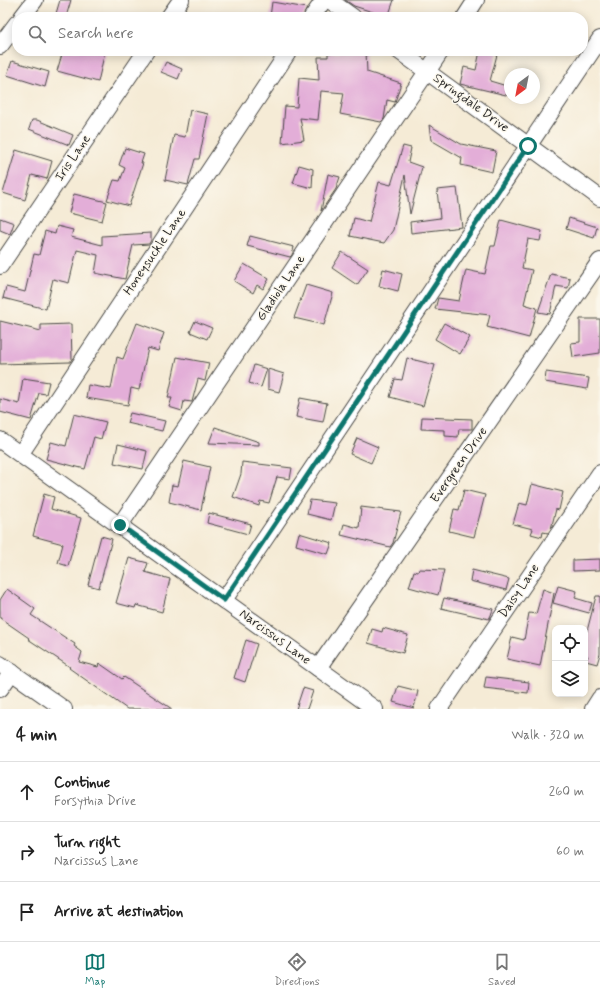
<!DOCTYPE html>
<meta charset="utf-8">
<style>
:root{--surface:#fff;--page:#f6f6f6;--text:#222;--muted:#767676;--line:#e0e0e0;--accent:#0f766e}
body{margin:0;font-family:Mynerve,sans-serif;background:var(--page);color:var(--text)}
.controls{position:absolute;right:12px;bottom:12px;display:grid;overflow:hidden;border-radius:8px;box-shadow:0 2px 10px #0003}
.controls button{width:36px;height:36px;display:grid;place-items:center;padding:0;border:0;border-bottom:1px solid var(--line);background:var(--surface);color:var(--text);font:20px sans-serif}
.compass{position:absolute;left:504px;top:68px;width:36px;height:36px;border-radius:50%;background:var(--surface);box-shadow:0 2px 10px #0003;rotate:212deg}
.stop{position:absolute;width:12px;height:12px;margin:-9px;border:3px solid #0f766e;border-radius:50%;background:#fff}
.stop.end{background:#0f766e;border-color:#fff;box-shadow:0 1px 4px #0008}
.list{margin:0;padding:0;list-style:none}
h2{display:flex;justify-content:space-between;align-items:center;height:52px;margin:0;padding:0 16px;font-size:17px}
h2 small{font-size:13px;font-weight:400;color:var(--muted)}
.list li{display:grid;grid-template-columns:26px 1fr auto;gap:12px;align-items:center;box-sizing:border-box;height:60px;padding:0 16px;border-top:1px solid var(--line)}
.list b{display:block;font-size:15px;white-space:nowrap}
.list p{margin:0;font-size:13px;white-space:nowrap;color:var(--muted)}
.list em{font-size:13px;font-style:normal;color:var(--muted)}
.icon{flex:none;width:22px;height:22px;fill:none;stroke:currentColor;stroke-width:2;stroke-linecap:round;stroke-linejoin:round}
.map{position:relative;flex:none;width:600px;height:709px;overflow:hidden}
.search{position:absolute;background:var(--surface);box-shadow:0 2px 10px #0003;left:12px;right:12px;top:12px;height:44px;display:flex;align-items:center;gap:10px;box-sizing:border-box;padding:0 14px;border-radius:16px;color:var(--muted);font-size:15px}
.sheet{height:232px;background:var(--surface)}
nav{display:flex;justify-content:space-around;align-items:center;box-sizing:border-box;height:56px;border-top:1px solid var(--line);background:var(--surface);font-size:11px;color:var(--muted)}
nav a{display:grid;justify-items:center;gap:2px}
nav .on{color:var(--accent)}
.map>svg:first-child{display:block}
.building{fill:#e3aed8}
.lines{fill:none;stroke-linecap:round;stroke-linejoin:round}
.minor-casing{stroke:#494845;stroke-width:18}
.minor{stroke:#fff;stroke-width:16}
.route{stroke:#0f766e;stroke-width:5}
.labels{text-anchor:middle;dominant-baseline:central;stroke-width:3;stroke-linejoin:round;paint-order:stroke}
.street-label{font-size:13px;fill:#2b2b2b;stroke:#fbf7ec}
</style>
<div class="map">
<svg width="600" height="709" viewBox="0 0 600 709">
<rect width="100%" height="100%" fill="#fbf7ec"/>
<filter id="ink" filterUnits="userSpaceOnUse"><feTurbulence type="fractalNoise" baseFrequency=".025" numOctaves="2"/><feDisplacementMap in="SourceGraphic" scale="8" xChannelSelector="R" yChannelSelector="G"/><feConvolveMatrix kernelMatrix="1 2 1 2 8 2 1 2 1" color-interpolation-filters="sRGB"/></filter>
<filter id="wash" filterUnits="userSpaceOnUse"><feTurbulence type="fractalNoise" baseFrequency=".012" numOctaves="4" result="noise"/><feDisplacementMap in="SourceGraphic" scale="16" xChannelSelector="R" yChannelSelector="G"/><feGaussianBlur stdDeviation="0.9" result="paint"/><feColorMatrix in="noise" values="0 0 0 0 0 0 0 0 0 0 0 0 0 0 0 0 0 1.4 0 .05"/><feComposite in="paint" operator="in"/></filter>
<g filter="url(#wash)">
<rect width="100%" height="100%" fill="#f5ebd6"/>
<g id="blocks">
<g class="building">
<path d="M60 0H71L66 17H55Z"/>
<path d="M345 0H394L388 17 354 6Z"/>
<path d="M272 2 307 8 303 17H270Z"/>
<path d="M63 51H105L98 82 57 71Z"/>
<path d="M480 51H498L490 81 510 87V96L460 84 464 67 476 70Z"/>
<path d="M366 52 367 72 401 83 395 102 387 100 384 119 381 122 340 114 344 93 321 91 318 120 300 118 304 140 282 143 285 106 297 107 299 78 319 80 318 57H328V53Z"/>
<path d="M12 61 49 72 45 87 7 75Z"/>
<path d="M166 62 182 69 178 79 161 72Z"/>
<path d="M190 110 208 114 199 159H195L188 185 165 180 174 135 185 137Z"/>
<path d="M32 120H37L73 135 69 145 29 129Z"/>
<path d="M429 125 461 144 496 151 492 172 461 165 462 158 431 140Z"/>
<path d="M403 146 411 148 408 162 422 167 410 214 405 175 393 230 384 243 350 236 354 218 369 222 379 182 391 185Z"/>
<path d="M125 148 144 154 141 163H143L129 206 107 200 114 180 120 181 125 168 119 165Z"/>
<path d="M16 150 52 161 47 179 32 175 25 200 3 193Z"/>
<path d="M299 165 313 169 312 188 293 183Z"/>
<path d="M328 174 340 177 336 189 321 211Z"/>
<path d="M457 188 462 227 411 233 410 222 440 218 437 190Z"/>
<path d="M74 194 107 202 102 221 69 213Z"/>
<path d="M0 218 14 223 10 234 0 230Z"/>
<path d="M569 218 597 227 594 238 566 229Z"/>
<path d="M501 220 542 231 540 241 528 239 522 268 532 270 524 304 537 308 529 338 487 327 490 315 435 309 438 298 459 301 466 270 485 274 491 246H495Z"/>
<path d="M57 226 73 230 71 237 102 245V236L151 233V240L149 244 133 245 125 279 95 273 98 255 77 250 69 283 53 279 46 309 3 298 6 287 25 292 34 254 39 255 45 231 55 234Z"/>
<path d="M250 236 294 247 292 255 290 257 247 246Z"/>
<path d="M342 252 368 269 357 285 332 268Z"/>
<path d="M244 264 269 279 263 289 257 285 253 293 234 281Z"/>
<path d="M383 269 402 274 398 291 379 286Z"/>
<path d="M551 274 570 278 568 288 556 286 550 314 538 312Z"/>
<path d="M306 285 333 293 324 325 294 318Z"/>
<path d="M580 319H600V353L573 357 571 343 580 342Z"/>
<path d="M0 321 41 331V325L71 324 72 359 70 362 0 364Z"/>
<path d="M195 321 212 328 207 339 190 332Z"/>
<path d="M137 323 164 333 158 351 148 348 139 390 131 388 128 405 86 398 88 385 111 389 117 357 123 359Z"/>
<path d="M444 323 470 337 460 354 435 339Z"/>
<path d="M177 357 209 363 205 381 198 379 192 402 184 401 182 411 169 407 172 398H168Z"/>
<path d="M407 358 435 365 423 406 390 397 395 379 402 380Z"/>
<path d="M254 365 267 369 261 387 249 383Z"/>
<path d="M268 369 284 374 279 392 268 389Z"/>
<path d="M546 372 589 378 587 389 545 382Z"/>
<path d="M23 378 49 382 46 394 39 393 31 420 0 412V399L19 404Z"/>
<path d="M300 398 327 403 323 422 296 417Z"/>
<path d="M130 413 165 421 162 431 127 423Z"/>
<path d="M74 414 106 422 101 439 94 437 85 469 46 459 51 442 66 446Z"/>
<path d="M422 417 472 419V429H459L458 437 445 436V430L421 429Z"/>
<path d="M215 427 259 442V445L209 443Z"/>
<path d="M357 438 378 447 371 463 350 454Z"/>
<path d="M118 444 147 451 143 469 114 463Z"/>
<path d="M184 461 210 467 201 510 169 502 172 485 178 486Z"/>
<path d="M242 462 292 468 290 479 277 477 269 503 260 501 259 506 233 497 241 474Z"/>
<path d="M532 484 563 492 559 510 556 509 551 529 548 533 543 532 542 537 531 534 533 529 513 524 519 503 527 505Z"/>
<path d="M464 490 485 495 474 537 449 531 454 509 459 510Z"/>
<path d="M44 494 54 497 51 509 81 518 68 566 58 563 63 544 33 536Z"/>
<path d="M310 500 335 503 331 520 307 514Z"/>
<path d="M361 507 401 512 393 543 390 547 341 535 344 524 359 528Z"/>
<path d="M209 513 251 524 248 534 207 523Z"/>
<path d="M299 533 332 543 328 554 296 545Z"/>
<path d="M101 536 112 539 99 588 88 585Z"/>
<path d="M129 558 148 563 145 572 170 579 162 612 136 605 135 608 116 603Z"/>
<path d="M600 559V570L573 571V560Z"/>
<path d="M419 569 444 570 438 595 409 587 414 571 418 572Z"/>
<path d="M472 570 509 579 506 590 470 581Z"/>
<path d="M558 586 577 591 575 598 592 603 589 613 553 603Z"/>
<path d="M7 589 35 609 31 615 75 644 74 646 82 652 79 662 98 667 99 663 122 679 124 677 172 709H127L69 668 70 667 28 639 29 638 0 618V600Z"/>
<path d="M543 589 554 593 540 666 507 659 512 637 524 640 529 613 536 614Z"/>
<path d="M596 596H600V654L597 664 586 661 588 656 585 655V639Z"/>
<path d="M444 598 493 609 491 615 489 619 441 608Z"/>
<path d="M383 628 408 635 403 653 368 643 372 629 382 632Z"/>
<path d="M246 640 257 644 245 682 234 678Z"/>
<path d="M486 677 529 682 528 693 484 688Z"/>
<path d="M398 686 418 691 414 708 393 702Z"/>
<path d="M303 688 313 691 307 709H296Z"/>
</g>
</g>
</g>
<g filter="url(#ink)">
<use href="#blocks" fill-opacity="0" stroke="#494845" stroke-width="1"/>
<g class="lines">
<defs>
<g id="minor">
<path d="M329 0 353 17"/>
<path d="M22 17 35 0"/>
<path d="M169 17 181 0"/>
<path d="M312 17 324 0"/>
<path d="M465 17 476 0"/>
<path d="M0 46 17 23"/>
<path d="M399 51 600 198"/>
<path d="M0 266 146 51"/>
<path d="M0 440 375 709"/>
<path d="M21 453 289 51"/>
<path d="M120 525 441 51"/>
<path d="M224 600 600 39"/>
<path d="M0 664 64 709"/>
<path d="M318 668 600 261"/>
<path d="M0 689 12 672"/>
<path d="M439 709 600 473"/>
<path d="M593 709 600 698"/>
</g>
</defs>
<use href="#minor" class="minor-casing"/>
<use href="#minor" class="minor"/>
</g>
</g>
<g class="lines" filter="url(#ink)">
<path class="route" d="M120 525 224 600 528 146"/>
</g>
<g class="labels">
<g class="street-label">
<text transform="translate(471 103) rotate(36)">Springdale Drive</text>
<text transform="translate(73 158) rotate(-56)">Iris Lane</text>
<text transform="translate(155 252) rotate(-56)">Honeysuckle Lane</text>
<text transform="translate(281 288) rotate(-56)">Gladiola Lane</text>
<text transform="translate(459 465) rotate(-55)">Evergreen Drive</text>
<text transform="translate(519 591) rotate(-56)">Daisy Lane</text>
<text transform="translate(275 637) rotate(36)">Narcissus Lane</text>
</g>
</g>
</svg>
<div class="controls">
<button><svg class="icon" aria-label="locate" viewBox="0 0 24 24"><circle cx="12" cy="12" r="6"/><path d="M12 2v4M12 18v4M2 12h4M18 12h4"/></svg></button>
<button><svg class="icon" aria-label="layers" viewBox="0 0 24 24"><path d="M12 4l9 5-9 5-9-5zM3 14l9 5 9-5"/></svg></button>
</div>
<svg class="compass" viewBox="-18 -18 36 36"><path d="M0-13l5 13h-10z" fill="#e53935"/><path d="M0 13l5-13h-10z" fill="#767676"/></svg>
<div class="stop" style="left:528px;top:146px"></div>
<div class="stop end" style="left:120px;top:525px"></div>
<div class="search"><svg class="icon" aria-label="search" viewBox="0 0 24 24"><circle cx="10" cy="10" r="6"/><path d="M15 15l6 6"/></svg>Search here</div>
</div>
<section class="sheet">
<h2>4 min<small>Walk · 320 m</small></h2>
<ul class="list">
<li><svg class="icon" aria-label="ahead" viewBox="0 0 24 24"><path d="M12 20V5M6 11l6-6 6 6"/></svg><div><b>Continue</b><p>Forsythia Drive</p></div><em>260 m</em></li>
<li><svg class="icon" aria-label="right" viewBox="0 0 24 24"><path d="M7 20v-9h11M14 6l5 5-5 5"/></svg><div><b>Turn right</b><p>Narcissus Lane</p></div><em>60 m</em></li>
<li><svg class="icon" aria-label="arrive" viewBox="0 0 24 24"><path d="M6 21V4h12l-3 4 3 4H6"/></svg><div><b>Arrive at destination</b></div></li>
</ul>
</section>
<nav>
<a class="on"><svg class="icon" aria-label="map" viewBox="0 0 24 24"><path d="M3 6l6-2 6 2 6-2v14l-6 2-6-2-6 2zM9 4v14M15 6v14"/></svg>Map</a>
<a><svg class="icon" aria-label="directions" viewBox="0 0 24 24"><path d="M12 3l9 9-9 9-9-9zM9 14v-3h6M13 9l2 2-2 2"/></svg>Directions</a>
<a><svg class="icon" aria-label="saved" viewBox="0 0 24 24"><path d="M7 4h10v16l-5-4-5 4z"/></svg>Saved</a>
</nav>
